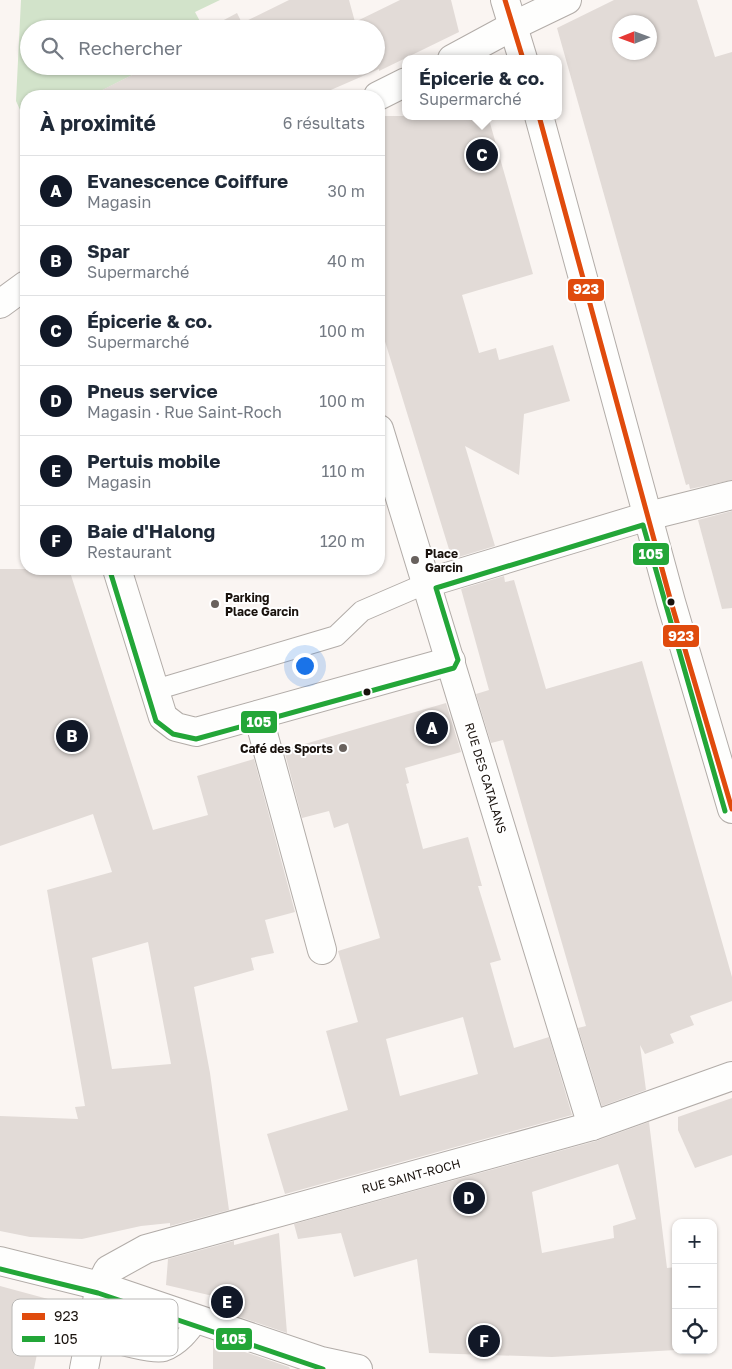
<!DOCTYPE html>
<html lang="fr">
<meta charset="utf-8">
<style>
:root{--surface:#fff;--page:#f2f2f3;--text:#1f2937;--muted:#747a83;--line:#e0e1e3;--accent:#111827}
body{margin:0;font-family:"Golos Text",sans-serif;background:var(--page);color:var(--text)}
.controls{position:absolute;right:15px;bottom:15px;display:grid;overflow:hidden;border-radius:10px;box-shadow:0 1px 4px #0004}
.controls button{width:45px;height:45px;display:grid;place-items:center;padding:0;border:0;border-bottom:1px solid var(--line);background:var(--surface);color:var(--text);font:25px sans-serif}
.compass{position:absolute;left:612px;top:15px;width:45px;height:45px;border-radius:50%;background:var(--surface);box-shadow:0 1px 4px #0004;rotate:269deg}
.you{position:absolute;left:304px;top:665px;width:18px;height:18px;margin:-12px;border:4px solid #fff;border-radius:50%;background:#1a73e8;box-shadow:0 0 0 8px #1a73e833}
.badge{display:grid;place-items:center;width:32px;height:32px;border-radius:50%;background:var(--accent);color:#fff;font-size:16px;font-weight:700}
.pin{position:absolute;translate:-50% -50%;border:2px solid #fff;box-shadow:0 1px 5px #0006}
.popup{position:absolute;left:402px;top:55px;width:160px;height:65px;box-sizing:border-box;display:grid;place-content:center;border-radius:10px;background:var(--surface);filter:drop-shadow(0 1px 4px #0005);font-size:16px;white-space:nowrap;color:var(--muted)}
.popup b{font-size:19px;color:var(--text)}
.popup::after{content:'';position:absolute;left:50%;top:100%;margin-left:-10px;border:10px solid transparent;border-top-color:var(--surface)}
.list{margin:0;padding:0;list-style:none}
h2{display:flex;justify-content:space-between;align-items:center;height:65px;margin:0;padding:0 20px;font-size:21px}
h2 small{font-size:16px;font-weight:400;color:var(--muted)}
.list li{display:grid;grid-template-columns:32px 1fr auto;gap:15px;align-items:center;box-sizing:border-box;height:70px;padding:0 20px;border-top:1px solid var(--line)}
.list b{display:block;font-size:19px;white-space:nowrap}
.list p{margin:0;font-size:16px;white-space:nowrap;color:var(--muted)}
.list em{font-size:16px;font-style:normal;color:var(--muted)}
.icon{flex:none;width:28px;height:28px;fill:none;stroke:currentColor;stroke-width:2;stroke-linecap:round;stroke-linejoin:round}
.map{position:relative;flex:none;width:732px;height:1369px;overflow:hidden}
.search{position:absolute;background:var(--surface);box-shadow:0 1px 4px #0004;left:20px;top:20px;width:365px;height:55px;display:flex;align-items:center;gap:12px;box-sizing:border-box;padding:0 18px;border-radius:28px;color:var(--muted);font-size:19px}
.panel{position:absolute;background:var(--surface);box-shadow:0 1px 4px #0004;left:20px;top:90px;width:365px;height:485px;border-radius:20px}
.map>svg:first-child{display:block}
.green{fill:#d2e3ca}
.building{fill:#e2dbd7;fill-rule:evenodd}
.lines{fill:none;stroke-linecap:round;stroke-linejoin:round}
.service-casing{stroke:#b2aca8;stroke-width:22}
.minor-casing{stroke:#b2aca8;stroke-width:30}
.tertiary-casing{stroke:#b2aca8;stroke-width:30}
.secondary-casing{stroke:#b2aca8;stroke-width:30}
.service{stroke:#fefefd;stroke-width:20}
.minor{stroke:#fefefd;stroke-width:28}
.tertiary{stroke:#fefefd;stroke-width:28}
.secondary{stroke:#fefefd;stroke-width:28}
.bus-1-casing{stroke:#fff;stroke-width:9}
.bus-2-casing{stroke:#fff;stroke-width:9}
.bus-1{stroke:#e04b0d;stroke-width:5}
.bus-2{stroke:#23a638;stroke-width:5}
.poi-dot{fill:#68615d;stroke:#fff;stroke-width:2}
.bus-dot{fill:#19120d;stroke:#fff;stroke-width:2}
.labels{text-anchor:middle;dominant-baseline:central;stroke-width:4;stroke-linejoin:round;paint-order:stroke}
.poi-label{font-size:12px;font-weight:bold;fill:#19120d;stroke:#fff;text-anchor:start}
.street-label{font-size:12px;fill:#19120d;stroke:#fff}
.key{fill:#fff;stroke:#bab8b6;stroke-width:1}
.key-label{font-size:14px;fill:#19120d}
.line-badge{stroke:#fff;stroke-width:2}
.badge-label{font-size:14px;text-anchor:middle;font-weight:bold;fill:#fff}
</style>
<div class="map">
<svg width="732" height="1369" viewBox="0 0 732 1369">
<rect width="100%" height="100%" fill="#faf5f2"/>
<path class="green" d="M21 0H220L195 12 204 29H29V66H150L91 96H26V123L16 101Z"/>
<g class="building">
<path d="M289 0H349L355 22 400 0H451L459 32 379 71V69L317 96H90L150 66H376V29H207L237 13 242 23Z"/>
<path d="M614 0H697L715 57 732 52V480L690 489 689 484 686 485 557 28ZM620 22H650V52H620Z"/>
<path d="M379 116H488L533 274 462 295 479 353 496 348 499 360 553 345 570 401 524 414 519 475 465 446 495 546 452 559 379 322Z"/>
<path d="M732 511V608L722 609 698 520Z"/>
<path d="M0 569H69L153 830 208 815 197 776 254 759 295 912 265 920 274 953 251 958 254 970 194 987 210 1073 229 1210 170 1226V1223L141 1226 82 1239 30 1237 0 1231V1116L78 1119 75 1107 85 1106 47 890 112 872 93 814 0 846ZM148 942 171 1064 112 1069 92 958Z"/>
<path d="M504 576 505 582 514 580 546 689 642 661 732 977V1001L690 1016 694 1025 670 1034 674 1043 645 1054 640 1045 646 1090 602 1106 578 1028 586 1026 503 740 491 743 476 694 489 690 461 589Z"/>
<path d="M446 703 461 752 405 768 409 783 406 784 423 849 468 837 482 886H478L501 960 490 963 514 1048 549 1037 572 1115 285 1194 267 1134 348 1110 326 1031 358 1022 338 951 380 938 348 823 334 828 329 811 302 818 284 750ZM463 1017 478 1074 400 1096 386 1039Z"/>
<path d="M732 1098V1155L695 1168 678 1130V1117Z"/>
<path d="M649 1122 667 1268 676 1267V1350L552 1357 429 1353 417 1259 354 1277 341 1233 298 1239 294 1224 596 1141ZM618 1164 636 1219 613 1226 614 1238 542 1253 532 1192Z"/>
<path d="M279 1233 287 1333 213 1308V1296L166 1285 168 1259 234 1241V1245Z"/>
<path d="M0 1286 48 1299 34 1369H0Z"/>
<path d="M213 1341 289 1367 290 1369H213Z"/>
</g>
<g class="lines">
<defs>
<g id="service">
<path d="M155 690 336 636 362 611 427 583"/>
<path d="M91 1336C105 1340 152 1355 164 1351 180 1345 190 1332 199 1319"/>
</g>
<g id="minor">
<path d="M513 26 567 0"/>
<path d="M379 429 592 1126"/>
<path d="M117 569 163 717 176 727 196 732 451 661"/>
<path d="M427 583 648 516 732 495"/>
<path d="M258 715 322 950"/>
<path d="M84 1369 100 1286 108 1270 146 1249 592 1126 732 1076"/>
</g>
<g id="tertiary">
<path d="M452 59 513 26"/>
<path d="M378 96 406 82"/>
<path d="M0 304 26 285"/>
<path d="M0 1261 100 1286 321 1361 358 1369"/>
</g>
<g id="secondary">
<path d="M505 0 523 59"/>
<path d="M539 116 671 602 732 809"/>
</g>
</defs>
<use href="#service" class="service-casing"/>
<use href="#minor" class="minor-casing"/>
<use href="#tertiary" class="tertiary-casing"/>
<use href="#secondary" class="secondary-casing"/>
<use href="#service" class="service"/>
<use href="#minor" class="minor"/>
<use href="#tertiary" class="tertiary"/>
<use href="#secondary" class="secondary"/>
<defs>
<g id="bus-1">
<path d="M505 0 523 59"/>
<path d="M539 116 671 602 732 809"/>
</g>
<g id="bus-2">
<path d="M110 571 156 721 173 734 196 739 454 668 458 660 436 588 643 525 725 811"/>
<path d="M0 1269 98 1293 323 1369"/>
</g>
</defs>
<use href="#bus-1" class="bus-1-casing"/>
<use href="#bus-2" class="bus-2-casing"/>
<use href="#bus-1" class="bus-1"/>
<use href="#bus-2" class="bus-2"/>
</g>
<g class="poi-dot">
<circle cx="415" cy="560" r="5"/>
<circle cx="215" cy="604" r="5"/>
<circle cx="343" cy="748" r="5"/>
</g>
<g class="bus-dot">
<circle cx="671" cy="602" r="4.5"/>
<circle cx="367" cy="692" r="4.5"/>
</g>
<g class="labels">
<g class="poi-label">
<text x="425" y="553">Place<tspan x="425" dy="14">Garcin</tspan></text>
<text x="225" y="597">Parking<tspan x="225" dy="14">Place Garcin</tspan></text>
<text x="333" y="748" text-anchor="end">Café des Sports</text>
</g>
<g class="street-label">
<text transform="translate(486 778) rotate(73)">RUE DES CATALANS</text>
<text transform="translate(411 1176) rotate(-15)">RUE SAINT-ROCH</text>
</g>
</g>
<rect x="12" y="1299" width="166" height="57" rx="8" class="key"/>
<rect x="22" y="1313" width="23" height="7" fill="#e04b0d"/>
<rect x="22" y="1336" width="23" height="6" fill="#23a638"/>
<g class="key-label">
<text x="54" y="1321">923</text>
<text x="54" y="1344">105</text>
</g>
<g class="line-badge">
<rect x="567" y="278" width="38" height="24" rx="5" fill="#e04b0d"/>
<rect x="632" y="542" width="38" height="24" rx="5" fill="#23a638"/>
<rect x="662" y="624" width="38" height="24" rx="5" fill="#e04b0d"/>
<rect x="240" y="710" width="38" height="24" rx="5" fill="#23a638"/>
<rect x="215" y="1327" width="38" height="24" rx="5" fill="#23a638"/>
</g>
<g class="badge-label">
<text x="586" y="294">923</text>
<text x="651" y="559">105</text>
<text x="681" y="641">923</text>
<text x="259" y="727">105</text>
<text x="234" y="1344">105</text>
</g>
</svg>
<div class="controls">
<button>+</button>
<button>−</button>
<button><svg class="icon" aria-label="locate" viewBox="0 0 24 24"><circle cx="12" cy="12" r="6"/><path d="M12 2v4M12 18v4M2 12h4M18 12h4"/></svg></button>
</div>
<svg class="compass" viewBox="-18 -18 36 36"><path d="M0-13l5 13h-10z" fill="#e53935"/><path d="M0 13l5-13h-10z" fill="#747a83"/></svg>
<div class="you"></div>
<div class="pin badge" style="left:432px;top:728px">A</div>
<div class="pin badge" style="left:72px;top:736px">B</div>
<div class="pin badge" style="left:482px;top:155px">C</div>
<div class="popup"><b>Épicerie &amp; co.</b>Supermarché</div>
<div class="pin badge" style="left:469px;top:1198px">D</div>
<div class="pin badge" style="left:227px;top:1302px">E</div>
<div class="pin badge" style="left:484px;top:1341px">F</div>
<div class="search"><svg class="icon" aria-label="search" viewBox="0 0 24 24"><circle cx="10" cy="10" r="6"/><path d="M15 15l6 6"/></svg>Rechercher</div>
<section class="panel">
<h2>À proximité<small>6 résultats</small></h2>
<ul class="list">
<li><span class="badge">A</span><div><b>Evanescence Coiffure</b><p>Magasin</p></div><em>30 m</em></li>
<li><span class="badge">B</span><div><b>Spar</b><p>Supermarché</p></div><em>40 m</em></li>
<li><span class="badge">C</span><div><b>Épicerie &amp; co.</b><p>Supermarché</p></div><em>100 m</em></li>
<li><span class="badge">D</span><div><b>Pneus service</b><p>Magasin · Rue Saint-Roch</p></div><em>100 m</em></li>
<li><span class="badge">E</span><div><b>Pertuis mobile</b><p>Magasin</p></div><em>110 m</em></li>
<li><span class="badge">F</span><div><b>Baie d'Halong</b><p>Restaurant</p></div><em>120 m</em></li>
</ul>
</section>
</div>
